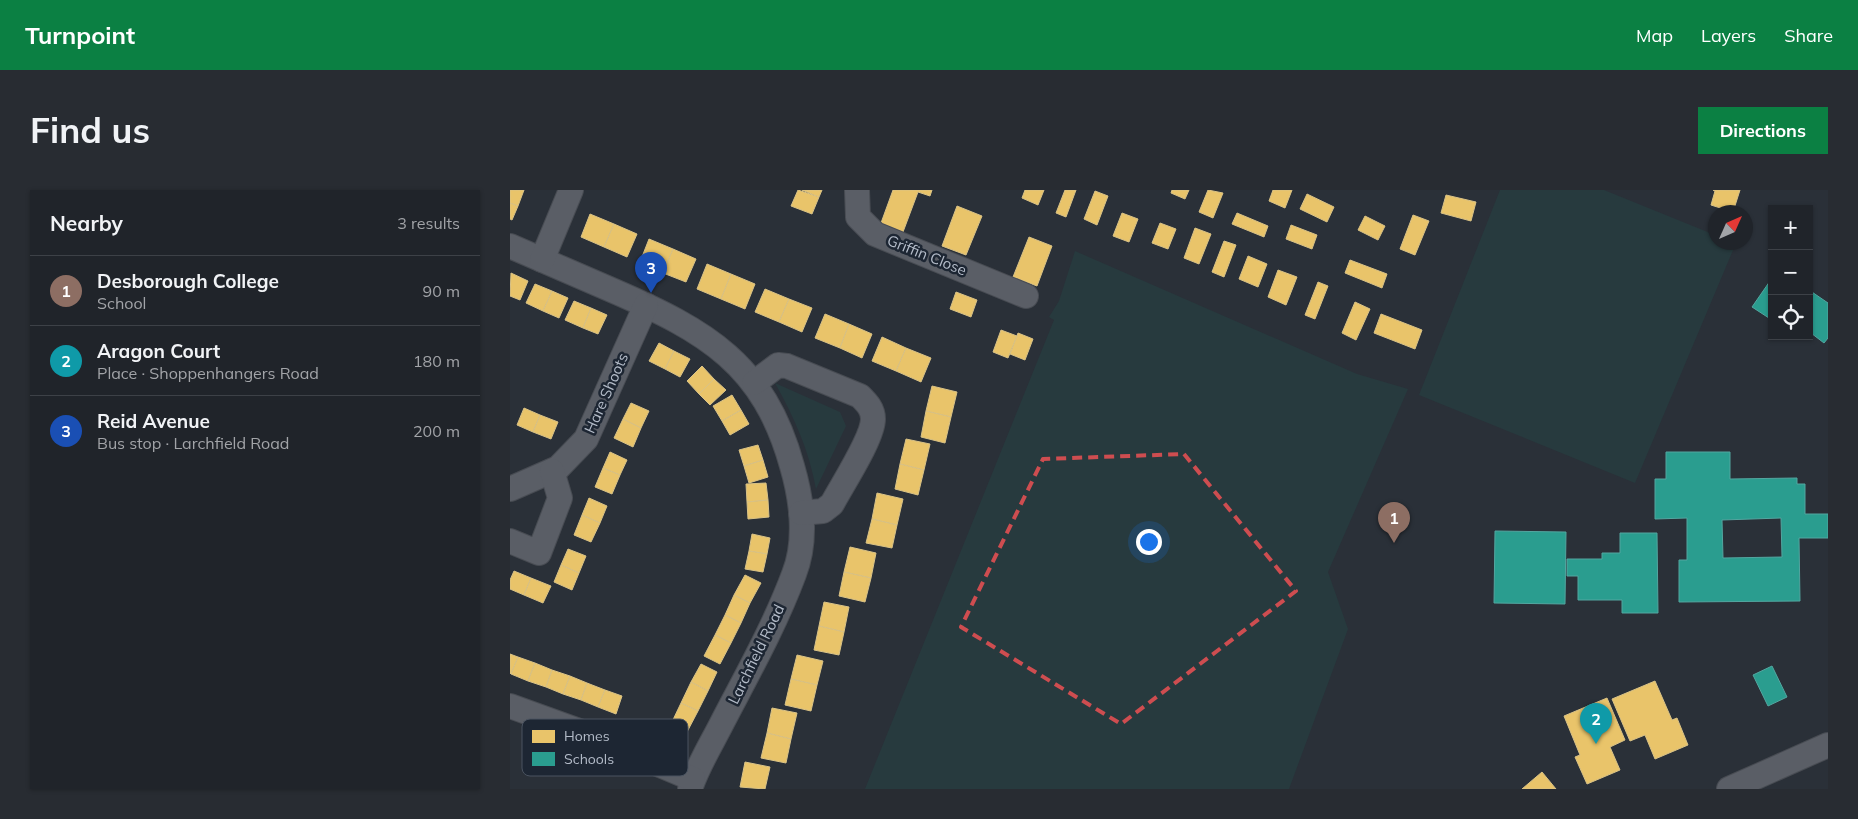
<!DOCTYPE html>
<meta charset="utf-8">
<style>
:root{--surface:#20242a;--page:#282c32;--text:#f1f3f6;--muted:#a2a4a8;--line:#3d4147;--accent:#0b8043}
body{margin:0;font-family:Mulish,sans-serif;background:var(--page);color:var(--text)}
.controls{position:absolute;right:15px;top:15px;display:grid;overflow:hidden;border-radius:0px;box-shadow:0 1px 4px #0004}
.controls button{width:45px;height:45px;display:grid;place-items:center;padding:0;border:0;border-bottom:1px solid var(--line);background:var(--surface);color:var(--text);font:25px sans-serif}
.compass{position:absolute;left:1198px;top:15px;width:45px;height:45px;border-radius:50%;background:var(--surface);box-shadow:0 1px 4px #0004;rotate:45deg}
.you{position:absolute;left:638px;top:351px;width:18px;height:18px;margin:-12px;border:4px solid #fff;border-radius:50%;background:#1a73e8;box-shadow:0 0 0 8px #1a73e833}
.badge{display:grid;place-items:center;width:32px;height:32px;border-radius:50%;background:var(--accent);color:#fff;font-size:16px;font-weight:700}
.pin{position:absolute;translate:-50% -41px;filter:drop-shadow(0 1px 2px #0008)}
.pin::after{content:'';position:absolute;top:26px;width:18px;height:15px;background:inherit;clip-path:polygon(0 0,100% 0,50% 100%)}
.list{margin:0;padding:0;list-style:none}
h2{display:flex;justify-content:space-between;align-items:center;height:65px;margin:0;padding:0 20px;font-size:21px}
h2 small{font-size:16px;font-weight:400;color:var(--muted)}
.list li{display:grid;grid-template-columns:32px 1fr auto;gap:15px;align-items:center;box-sizing:border-box;height:70px;padding:0 20px;border-top:1px solid var(--line)}
.list b{display:block;font-size:19px;white-space:nowrap}
.list p{margin:0;font-size:16px;white-space:nowrap;color:var(--muted)}
.list em{font-size:16px;font-style:normal;color:var(--muted)}
.icon{flex:none;width:28px;height:28px;fill:none;stroke:currentColor;stroke-width:2;stroke-linecap:round;stroke-linejoin:round}
.map{position:relative;flex:none;width:1318px;height:599px;overflow:hidden;border-radius:0px}
header{display:flex;align-items:center;gap:30px;box-sizing:border-box;height:70px;padding:0 25px;background:var(--accent);color:#fff}
header strong{font-size:24px}
nav{display:flex;gap:28px;margin-inline-start:auto;font-size:18px}
.intro{display:flex;align-items:center;justify-content:space-between;box-sizing:border-box;height:120px;padding:0 30px}
h1{margin:0;font-size:35px}
.button{padding:12px 22px;border-radius:0px;background:var(--accent);color:#fff;font-size:18px;font-weight:700}
main{display:flex;gap:30px;padding:0 30px}
aside{flex:1;background:var(--surface);border-radius:0px;box-shadow:0 1px 4px #0004}
.map>svg:first-child{display:block}
.green{fill:#273a3e}
.homes{fill:#e9c46a;stroke:#d9c286}
.schools{fill:#2a9d8f;stroke:#53a6a0;fill-rule:evenodd}
.lines{fill:none;stroke-linecap:round;stroke-linejoin:round}
.minor-casing{stroke:#484c53;stroke-width:26}
.minor{stroke:#5a5e66;stroke-width:24}
.marked{fill:none;stroke:#ce4d50;stroke-width:4;stroke-dasharray:10 6;stroke-linejoin:round}
.labels{text-anchor:middle;dominant-baseline:central;stroke-width:5;stroke-linejoin:round;paint-order:stroke}
.street-label{font-size:15px;fill:#b4bcc9;stroke:#1d2633}
.key{fill:#1d2633;stroke:#4a5360;stroke-width:1}
.key-label{font-size:14px;fill:#b4bcc9}
</style>
<header>
<strong>Turnpoint</strong>
<nav><a>Map</a><a>Layers</a><a>Share</a></nav>
</header>
<div class="intro"><h1>Find us</h1><a class="button">Directions</a></div>
<main>
<aside>
<h2>Nearby<small>3 results</small></h2>
<ul class="list">
<li><span class="badge" style="background:#8d6e63">1</span><div><b>Desborough College</b><p>School</p></div><em>90 m</em></li>
<li><span class="badge" style="background:#0f9aa8">2</span><div><b>Aragon Court</b><p>Place · Shoppenhangers Road</p></div><em>180 m</em></li>
<li><span class="badge" style="background:#1a4fb4">3</span><div><b>Reid Avenue</b><p>Bus stop · Larchfield Road</p></div><em>200 m</em></li>
</ul>
</aside>
<div class="map">
<svg width="1318" height="599" viewBox="0 0 1318 599">
<rect width="100%" height="100%" fill="#2a3038"/>
<g class="green">
<path d="M990 0H1094L1205 45 1206 52 1226 53 1125 293 909 205Z"/>
<path d="M565 61 847 184 898 199 818 382 838 439 779 599H355L544 130 539 127 549 111Z"/>
<path d="M265 193 330 222 336 236 306 299C299 260 284 227 265 193Z"/>
</g>
<g class="homes">
<path d="M0 0H14L8 16 0 13Z"/>
<path d="M288 0 309 7 302 24 281 16Z"/>
<path d="M292 0H312L309 7Z"/>
<path d="M383 0H422L420 6 408 2 393 42 371 33Z"/>
<path d="M515 0H534L528 15 512 8Z"/>
<path d="M555 0H566L556 27 546 23Z"/>
<path d="M662 0H679L675 9 661 3Z"/>
<path d="M698 0 713 3 703 28 689 22Z"/>
<path d="M763 0H782L775 18 759 11Z"/>
<path d="M1203 0H1230L1223 22 1201 15 1205 1Z"/>
<path d="M585 1 598 6 587 35 574 29Z"/>
<path d="M797 4 824 17 817 32 790 19Z"/>
<path d="M936 5 966 12 961 31 931 23Z"/>
<path d="M0 13 8 16 2 30 0 29Z"/>
<path d="M447 16 472 26 456 65 432 56Z"/>
<path d="M612 23 628 29 619 52 603 46Z"/>
<path d="M727 23 758 36 754 47 722 34Z"/>
<path d="M80 24 104 34 94 57 71 47Z"/>
<path d="M903 25 919 31 905 65 890 59Z"/>
<path d="M855 26 875 36 868 50 848 40Z"/>
<path d="M650 33 666 39 658 59 642 53Z"/>
<path d="M104 34 127 44 117 67 94 57Z"/>
<path d="M781 35 807 45 802 59 776 49Z"/>
<path d="M685 38 701 44 689 74 674 68Z"/>
<path d="M519 47 542 56 527 96 503 87Z"/>
<path d="M139 49 163 59 153 83 130 72Z"/>
<path d="M714 51 726 55 714 87 702 82Z"/>
<path d="M163 59 186 69 176 92 153 83Z"/>
<path d="M738 66 757 74 748 97 729 89Z"/>
<path d="M840 70 877 84 872 98 835 83Z"/>
<path d="M197 74 221 84 211 109 187 99Z"/>
<path d="M768 80 787 87 776 115 758 107Z"/>
<path d="M1 83 18 91 10 110 0 106Z"/>
<path d="M221 84 245 94 235 119 211 109Z"/>
<path d="M808 92 818 96 805 129 795 125Z"/>
<path d="M25 94 42 101 33 121 16 113Z"/>
<path d="M255 99 279 109 269 132 245 122Z"/>
<path d="M42 101 58 108 49 128 33 121Z"/>
<path d="M446 102 467 110 461 127 440 119Z"/>
<path d="M279 109 302 118 292 142 269 132Z"/>
<path d="M64 111 81 118 73 138 55 130Z"/>
<path d="M845 112 860 119 846 150 832 143Z"/>
<path d="M81 118 97 125 88 144 73 138Z"/>
<path d="M315 124 339 134 330 158 305 148Z"/>
<path d="M871 124 912 140 905 159 864 143Z"/>
<path d="M339 134 362 144 352 168 330 158Z"/>
<path d="M491 140 507 146 498 168 483 162Z"/>
<path d="M508 143 523 149 515 170 500 164Z"/>
<path d="M372 147 396 158 386 181 362 171Z"/>
<path d="M149 153 164 161 155 179 139 171Z"/>
<path d="M396 158 421 168 411 192 386 181Z"/>
<path d="M164 161 180 169 170 187 155 179Z"/>
<path d="M192 176 204 189 189 204 177 191Z"/>
<path d="M204 189 216 200 200 215 189 204Z"/>
<path d="M422 196 447 202 441 227 416 221Z"/>
<path d="M222 205 231 220 212 231 203 216Z"/>
<path d="M121 213 139 221 131 238 113 229Z"/>
<path d="M14 218 30 225 23 242 7 235Z"/>
<path d="M231 220 239 234 220 245 212 231Z"/>
<path d="M416 221 441 227 435 253 411 247Z"/>
<path d="M30 225 48 232 41 249 23 242Z"/>
<path d="M113 229 131 238 123 257 104 248Z"/>
<path d="M396 249 420 254 414 280 390 274Z"/>
<path d="M248 255 253 270 234 276 229 260Z"/>
<path d="M100 262 117 270 110 285 93 278Z"/>
<path d="M253 270 258 287 239 293 234 276Z"/>
<path d="M390 274 414 280 408 305 385 299Z"/>
<path d="M93 278 110 285 102 304 85 297Z"/>
<path d="M256 293 258 310 237 312 236 294Z"/>
<path d="M367 303 393 309 387 335 362 329Z"/>
<path d="M79 308 97 316 90 333 72 325Z"/>
<path d="M258 310 259 327 238 329 237 312Z"/>
<path d="M72 325 90 333 81 352 64 345Z"/>
<path d="M362 329 387 335 382 358 356 353Z"/>
<path d="M242 344 260 348 257 364 239 361Z"/>
<path d="M340 357 366 363 361 388 334 382Z"/>
<path d="M58 359 76 366 69 383 51 375Z"/>
<path d="M239 361 257 364 253 382 235 379Z"/>
<path d="M51 375 69 383 62 400 44 392Z"/>
<path d="M4 381 21 388 14 405 0 399V390Z"/>
<path d="M334 382 361 388 355 412 329 406Z"/>
<path d="M235 385 251 393 240 413 224 405Z"/>
<path d="M21 388 41 396 33 413 14 405Z"/>
<path d="M224 405 240 413 231 433 215 425Z"/>
<path d="M314 412 339 417 334 442 309 436Z"/>
<path d="M215 425 231 433 221 453 205 445Z"/>
<path d="M309 436 334 442 329 465 304 460Z"/>
<path d="M205 445 221 453 210 474 194 466Z"/>
<path d="M0 464 8 467 1 484 0 483Z"/>
<path d="M287 465 313 471 307 495 281 489Z"/>
<path d="M8 467 25 473 18 491 1 484Z"/>
<path d="M25 473 42 480 36 497 18 491Z"/>
<path d="M191 474 207 482 198 501 181 492Z"/>
<path d="M42 480 60 486 53 504 36 497Z"/>
<path d="M60 486 77 493 71 510 53 504Z"/>
<path d="M281 489 307 495 301 521 275 515Z"/>
<path d="M1145 491 1162 530 1167 528 1178 555 1145 569 1135 545 1120 551 1102 509Z"/>
<path d="M181 492 198 501 188 521 171 513Z"/>
<path d="M77 493 95 500 88 517 71 510Z"/>
<path d="M95 500 112 506 106 524 88 517Z"/>
<path d="M1097 508 1115 550 1100 557 1110 580 1077 594 1065 567 1070 565 1054 526Z"/>
<path d="M171 513 188 521 177 542 161 534Z"/>
<path d="M262 518 287 523 281 549 257 543Z"/>
<path d="M257 543 281 549 276 573 251 568Z"/>
<path d="M235 572 260 577 255 599 230 597Z"/>
<path d="M1032 582 1046 599H1012Z"/>
</g>
<g class="schools">
<path d="M1260 91 1262 92V130L1242 117Z"/>
<path d="M1299 100 1318 113V148L1314 153 1301 143 1299 145Z"/>
<path d="M1156 262H1220V289L1287 288V294H1295V324H1318V348H1289L1290 411 1169 412V370H1177V328L1145 329V289H1156ZM1271 328 1272 367 1213 368 1212 330Z"/>
<path d="M985 341 1056 342 1055 414 984 413Z"/>
<path d="M1110 343H1147L1148 423H1112V410H1068V386H1057V369H1092V363H1110Z"/>
<path d="M1262 476 1277 507 1258 516 1243 485Z"/>
</g>
<g class="lines">
<defs>
<g id="minor">
<path d="M347 0 348 27 365 44 516 106"/>
<path d="M0 56C35 71 69 86 104 101 196 141 254 174 282 276 292 310 297 351 284 384 265 435 238 483 213 531 202 553 188 575 180 599"/>
<path d="M32 70 61 0"/>
<path d="M244 193 268 175 277 176 350 206C357 213 363 219 363 229 363 248 332 295 322 314L313 321 291 323"/>
<path d="M0 299 48 278 76 249 136 115"/>
<path d="M0 351 29 363 50 308 42 281"/>
<path d="M0 516 72 542 183 589"/>
<path d="M1219 599 1318 555"/>
</g>
</defs>
<use href="#minor" class="minor-casing"/>
<use href="#minor" class="minor"/>
</g>
<path class="marked" d="M674 264 786 401 611 534 451 437 533 269Z"/>
<g class="labels">
<g class="street-label">
<text transform="translate(417 65) rotate(22)">Griffin Close</text>
<text transform="translate(96 203) rotate(-66)">Hare Shoots</text>
<text transform="translate(246 464) rotate(-64)">Larchfield Road</text>
</g>
</g>
<rect x="12" y="529" width="166" height="57" rx="8" class="key"/>
<rect x="22" y="540" width="23" height="13" fill="#e9c46a"/>
<rect x="22" y="562" width="23" height="14" fill="#2a9d8f"/>
<g class="key-label">
<text x="54" y="551">Homes</text>
<text x="54" y="574">Schools</text>
</g>
</svg>
<div class="controls">
<button>+</button>
<button>−</button>
<button><svg class="icon" aria-label="locate" viewBox="0 0 24 24"><circle cx="12" cy="12" r="6"/><path d="M12 2v4M12 18v4M2 12h4M18 12h4"/></svg></button>
</div>
<svg class="compass" viewBox="-18 -18 36 36"><path d="M0-13l5 13h-10z" fill="#e53935"/><path d="M0 13l5-13h-10z" fill="#a2a4a8"/></svg>
<div class="you"></div>
<div class="pin badge" style="left:884px;top:353px;background:#8d6e63">1</div>
<div class="pin badge" style="left:1086px;top:554px;background:#0f9aa8">2</div>
<div class="pin badge" style="left:141px;top:103px;background:#1a4fb4">3</div>
</div>
</main>
